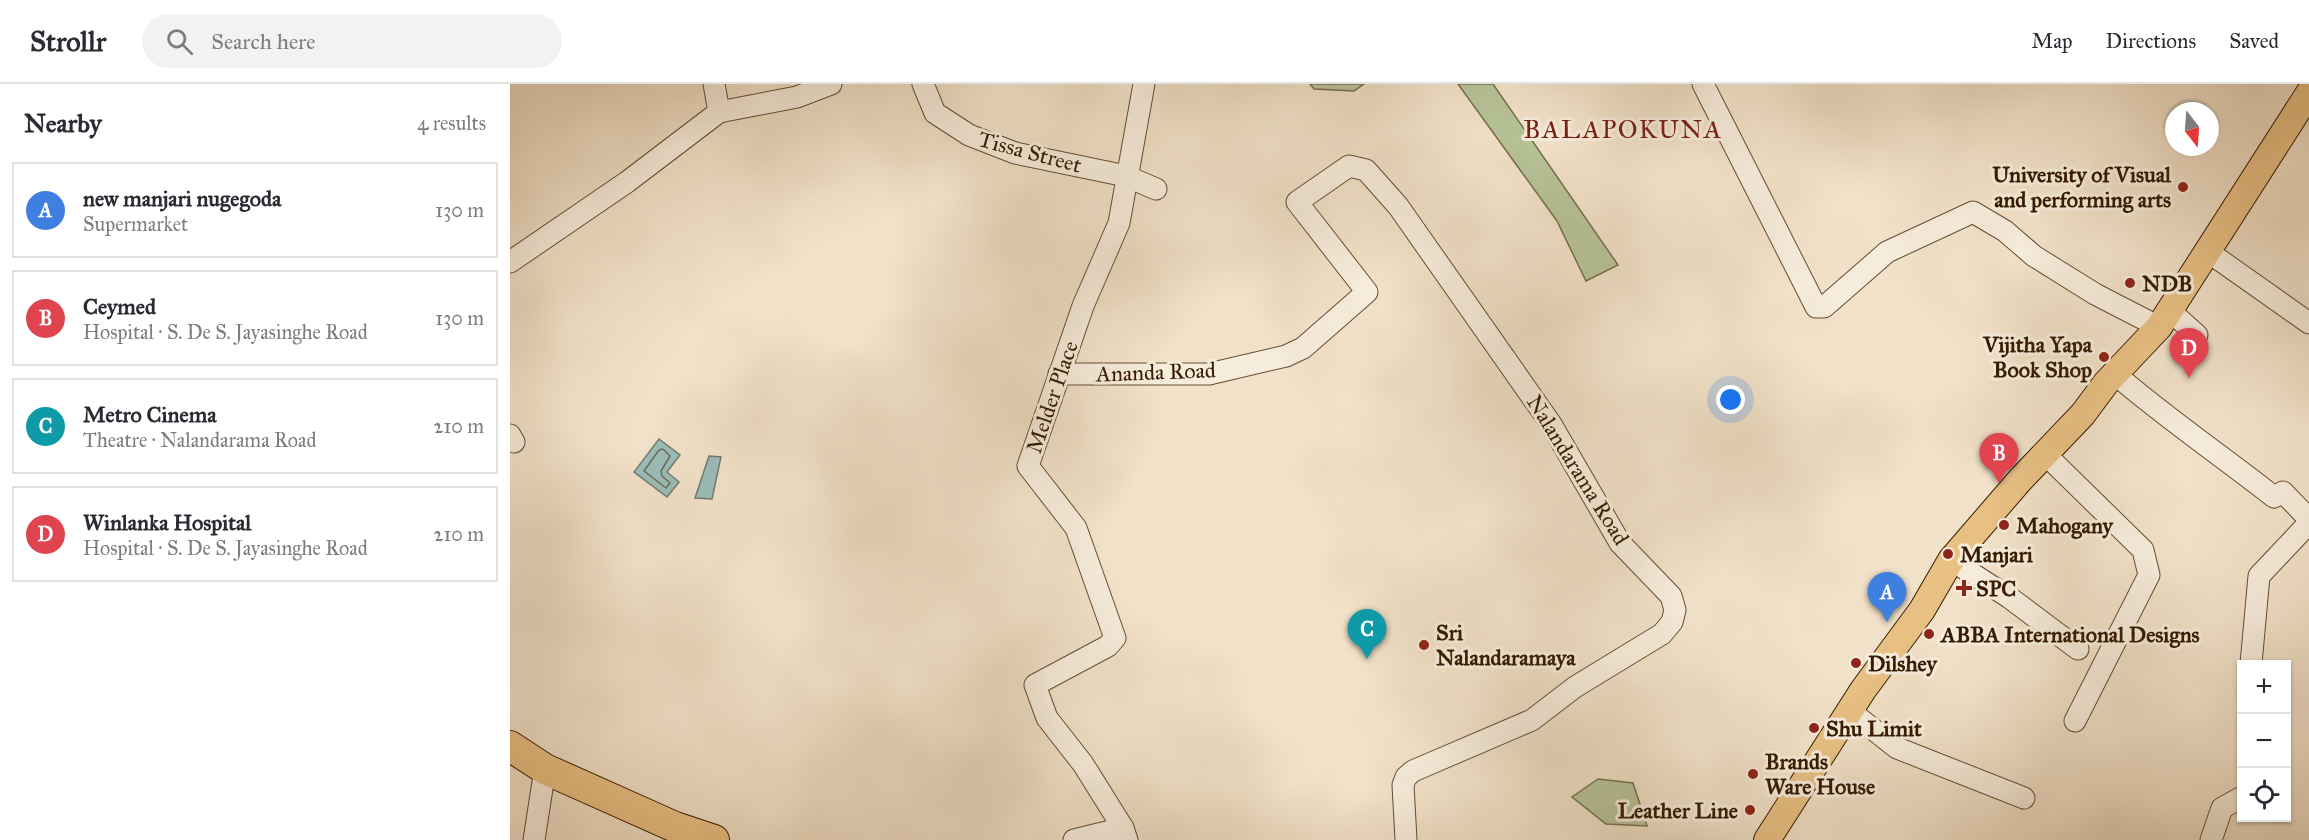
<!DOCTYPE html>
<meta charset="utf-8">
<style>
:root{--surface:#fff;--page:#f2f2f3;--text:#2b2b33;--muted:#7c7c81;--line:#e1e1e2;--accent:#8f2418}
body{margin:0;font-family:"IM FELL Great Primer",serif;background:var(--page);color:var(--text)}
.controls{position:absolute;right:18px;bottom:18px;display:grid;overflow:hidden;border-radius:0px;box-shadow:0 2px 4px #0004}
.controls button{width:54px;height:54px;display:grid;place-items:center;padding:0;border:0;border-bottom:2px solid var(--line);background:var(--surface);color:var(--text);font:30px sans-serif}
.compass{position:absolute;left:1655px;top:18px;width:54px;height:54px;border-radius:50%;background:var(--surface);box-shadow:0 2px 4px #0004;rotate:163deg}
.you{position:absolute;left:1221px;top:316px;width:21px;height:21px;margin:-15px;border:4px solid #fff;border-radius:50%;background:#1a73e8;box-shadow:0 0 0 9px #1a73e833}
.badge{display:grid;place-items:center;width:39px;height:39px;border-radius:50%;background:var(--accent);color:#fff;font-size:20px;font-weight:700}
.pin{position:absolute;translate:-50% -50px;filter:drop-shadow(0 2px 3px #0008)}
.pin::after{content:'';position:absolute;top:32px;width:21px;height:18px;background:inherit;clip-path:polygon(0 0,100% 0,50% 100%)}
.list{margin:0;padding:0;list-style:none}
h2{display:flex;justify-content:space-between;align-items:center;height:78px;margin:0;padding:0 24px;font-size:26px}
h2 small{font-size:20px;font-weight:400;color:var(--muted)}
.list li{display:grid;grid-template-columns:39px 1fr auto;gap:18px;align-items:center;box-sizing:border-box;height:96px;margin:0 12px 12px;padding:0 12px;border:2px solid var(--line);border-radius:0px}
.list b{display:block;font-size:22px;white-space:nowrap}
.list p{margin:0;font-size:20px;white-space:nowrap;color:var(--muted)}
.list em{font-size:20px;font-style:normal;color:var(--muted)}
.icon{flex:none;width:33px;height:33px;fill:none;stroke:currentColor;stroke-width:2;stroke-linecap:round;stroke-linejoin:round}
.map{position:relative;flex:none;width:1799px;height:756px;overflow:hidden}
header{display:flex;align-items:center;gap:36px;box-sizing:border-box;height:84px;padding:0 30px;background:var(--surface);border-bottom:2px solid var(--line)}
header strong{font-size:28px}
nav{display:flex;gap:33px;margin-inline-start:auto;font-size:21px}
.search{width:420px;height:54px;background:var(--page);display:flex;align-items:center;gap:15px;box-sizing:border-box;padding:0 21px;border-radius:33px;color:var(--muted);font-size:22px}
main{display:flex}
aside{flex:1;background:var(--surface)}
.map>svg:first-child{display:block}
.green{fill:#b7c398;stroke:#766f4c;stroke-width:1.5}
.water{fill:#9bbdb8;stroke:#727c6f;stroke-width:1.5}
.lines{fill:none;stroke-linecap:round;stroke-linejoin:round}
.shore{stroke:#686c5c;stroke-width:1.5}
.minor-casing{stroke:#644c33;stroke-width:23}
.major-casing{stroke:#351b01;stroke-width:28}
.highway-casing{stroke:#351b01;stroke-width:32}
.minor{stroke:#f6ecdb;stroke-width:21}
.major{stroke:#e8c084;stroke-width:26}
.highway{stroke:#e8c084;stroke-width:30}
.poi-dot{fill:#8f2418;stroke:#f6ecdb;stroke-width:2}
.labels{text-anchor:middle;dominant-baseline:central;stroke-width:6;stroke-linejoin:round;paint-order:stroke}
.street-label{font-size:22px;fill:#351b01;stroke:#f6ecdb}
.poi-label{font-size:22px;font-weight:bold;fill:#351b01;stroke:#f6ecdb;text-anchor:start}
.quarter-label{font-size:26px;letter-spacing:1.5px;fill:#7a1f14;stroke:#f6ecdb}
</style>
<header>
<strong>Strollr</strong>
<div class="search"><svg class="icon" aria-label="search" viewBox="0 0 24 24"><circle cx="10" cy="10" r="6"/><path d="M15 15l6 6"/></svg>Search here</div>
<nav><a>Map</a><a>Directions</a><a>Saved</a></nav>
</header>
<main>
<aside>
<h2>Nearby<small>4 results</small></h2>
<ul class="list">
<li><span class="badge" style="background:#3f7fe0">A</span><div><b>new manjari nugegoda</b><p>Supermarket</p></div><em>130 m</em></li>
<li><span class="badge" style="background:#e0444e">B</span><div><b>Ceymed</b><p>Hospital · S. De S. Jayasinghe Road</p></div><em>130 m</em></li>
<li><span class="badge" style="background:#0f9aa8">C</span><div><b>Metro Cinema</b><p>Theatre · Nalandarama Road</p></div><em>210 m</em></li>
<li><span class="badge" style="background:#e0444e">D</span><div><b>Winlanka Hospital</b><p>Hospital · S. De S. Jayasinghe Road</p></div><em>210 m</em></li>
</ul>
</aside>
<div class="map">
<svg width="1799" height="756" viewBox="0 0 1799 756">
<rect width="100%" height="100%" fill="#f1e1c8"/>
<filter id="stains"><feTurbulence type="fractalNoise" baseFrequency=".00333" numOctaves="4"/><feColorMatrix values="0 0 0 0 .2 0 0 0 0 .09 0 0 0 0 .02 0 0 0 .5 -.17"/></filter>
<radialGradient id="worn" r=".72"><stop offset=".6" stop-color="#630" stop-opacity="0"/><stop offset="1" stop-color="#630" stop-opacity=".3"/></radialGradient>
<g class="green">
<path d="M800 0H854L844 7 804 5Z"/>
<path d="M948 0H983L1108 181 1076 197 1047 137Z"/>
<path d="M1088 695 1123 699 1137 742 1096 740 1062 713Z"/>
</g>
<g class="water">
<path d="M149 355 170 371 157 388 169 398 157 413 124 388Z"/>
<path d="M199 372 211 373 202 415 185 414Z"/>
</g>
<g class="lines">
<path class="shore" d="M153 365 160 372 151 387 152 392 160 399 156 404 134 387 149 366Z"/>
<defs>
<g id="minor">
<path d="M413 0 425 29 459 51 505 69 616 92 646 105"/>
<path d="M1193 0 1306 223H1314L1377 168 1463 128 1495 147 1524 172 1585 210 1649 243"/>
<path d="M209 28 287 13 321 0"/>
<path d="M1697 167 1799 239"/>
<path d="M0 178 117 98 209 28 204 0"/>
<path d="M1659 226 1687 251"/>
<path d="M549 290H699L776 272 793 264 857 208 787 118 839 82 856 86 888 122 1041 340 1110 459 1161 512 1165 526 1162 538 1152 550 1065 603 1022 636 903 687 896 693 893 701 896 756"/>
<path d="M1605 290C1656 334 1712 372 1764 413L1773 408 1799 435"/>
<path d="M0 351 4 358"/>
<path d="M1535 370 1633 466 1639 491 1565 637"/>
<path d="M1441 476 1500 514 1568 565"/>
<path d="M1741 580 1749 492 1799 439"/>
<path d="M1340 627 1387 664 1514 714"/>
<path d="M24 756 35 685"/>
<path d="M564 756 613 744"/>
<path d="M617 756 613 744 573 680 537 634 525 601 598 562 605 554 566 444 518 382 573 222 609 139 634 0"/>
<path d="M1701 756 1712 724 1732 713"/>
</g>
<path id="major" d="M1257 756 1353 606 1412 526 1441 476 1510 396 1573 330 1596 299 1649 243 1799 9"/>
<path id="highway" d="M0 662 35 685 165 743 204 756"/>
</defs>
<use href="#minor" class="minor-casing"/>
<use href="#major" class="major-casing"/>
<use href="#highway" class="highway-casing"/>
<use href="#minor" class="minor"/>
<use href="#major" class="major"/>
<use href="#highway" class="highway"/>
</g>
<g class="poi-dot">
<circle cx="1673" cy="103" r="6"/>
<circle cx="1620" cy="199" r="6"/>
<circle cx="1594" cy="273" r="6"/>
<circle cx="1494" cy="441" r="6"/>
<circle cx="1438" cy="470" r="6"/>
<path d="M1451 495h6v6h6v6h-6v6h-6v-6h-6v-6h6z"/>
<circle cx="1419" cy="550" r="6"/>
<circle cx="914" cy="561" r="6"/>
<circle cx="1346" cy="579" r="6"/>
<circle cx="1304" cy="644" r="6"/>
<circle cx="1243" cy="690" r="6"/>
<circle cx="1240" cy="726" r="6"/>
</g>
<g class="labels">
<g class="street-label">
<text transform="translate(520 68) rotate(15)">Tissa Street</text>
<text transform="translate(646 288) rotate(-2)">Ananda Road</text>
<text transform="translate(542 313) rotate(-71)">Melder Place</text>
<text transform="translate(1068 386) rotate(58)">Nalandarama Road</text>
</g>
<g class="poi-label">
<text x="1661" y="90" text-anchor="end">University of Visual<tspan x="1661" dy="25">and performing arts</tspan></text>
<text x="1632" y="199">NDB</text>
<text x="1582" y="260" text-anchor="end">Vijitha Yapa<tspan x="1582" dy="25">Book Shop</tspan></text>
<text x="1506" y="441">Mahogany</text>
<text x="1450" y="470">Manjari</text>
<text x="1466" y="504">SPC</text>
<text x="926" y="548">Sri<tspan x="926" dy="25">Nalandaramaya</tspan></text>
<text x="1431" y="550">ABBA International Designs</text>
<text x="1358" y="579">Dilshey</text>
<text x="1316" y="644">Shu Limit</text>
<text x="1255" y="677">Brands<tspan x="1255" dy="25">Ware House</tspan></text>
<text x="1228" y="726" text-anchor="end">Leather Line</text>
</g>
<g class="quarter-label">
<text x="1113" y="45">BALAPOKUNA</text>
</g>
</g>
<rect width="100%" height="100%" filter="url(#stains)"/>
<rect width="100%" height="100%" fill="url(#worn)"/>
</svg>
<div class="controls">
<button>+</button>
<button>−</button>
<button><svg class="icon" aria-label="locate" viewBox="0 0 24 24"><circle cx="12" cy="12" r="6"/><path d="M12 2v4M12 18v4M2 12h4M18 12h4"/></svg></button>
</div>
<svg class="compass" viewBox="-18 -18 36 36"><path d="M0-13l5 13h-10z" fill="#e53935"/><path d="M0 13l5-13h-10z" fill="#7c7c81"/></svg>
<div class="you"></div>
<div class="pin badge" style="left:1377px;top:538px;background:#3f7fe0">A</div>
<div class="pin badge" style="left:1489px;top:399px;background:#e0444e">B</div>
<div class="pin badge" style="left:857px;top:575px;background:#0f9aa8">C</div>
<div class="pin badge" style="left:1679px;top:294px;background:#e0444e">D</div>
</div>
</main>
